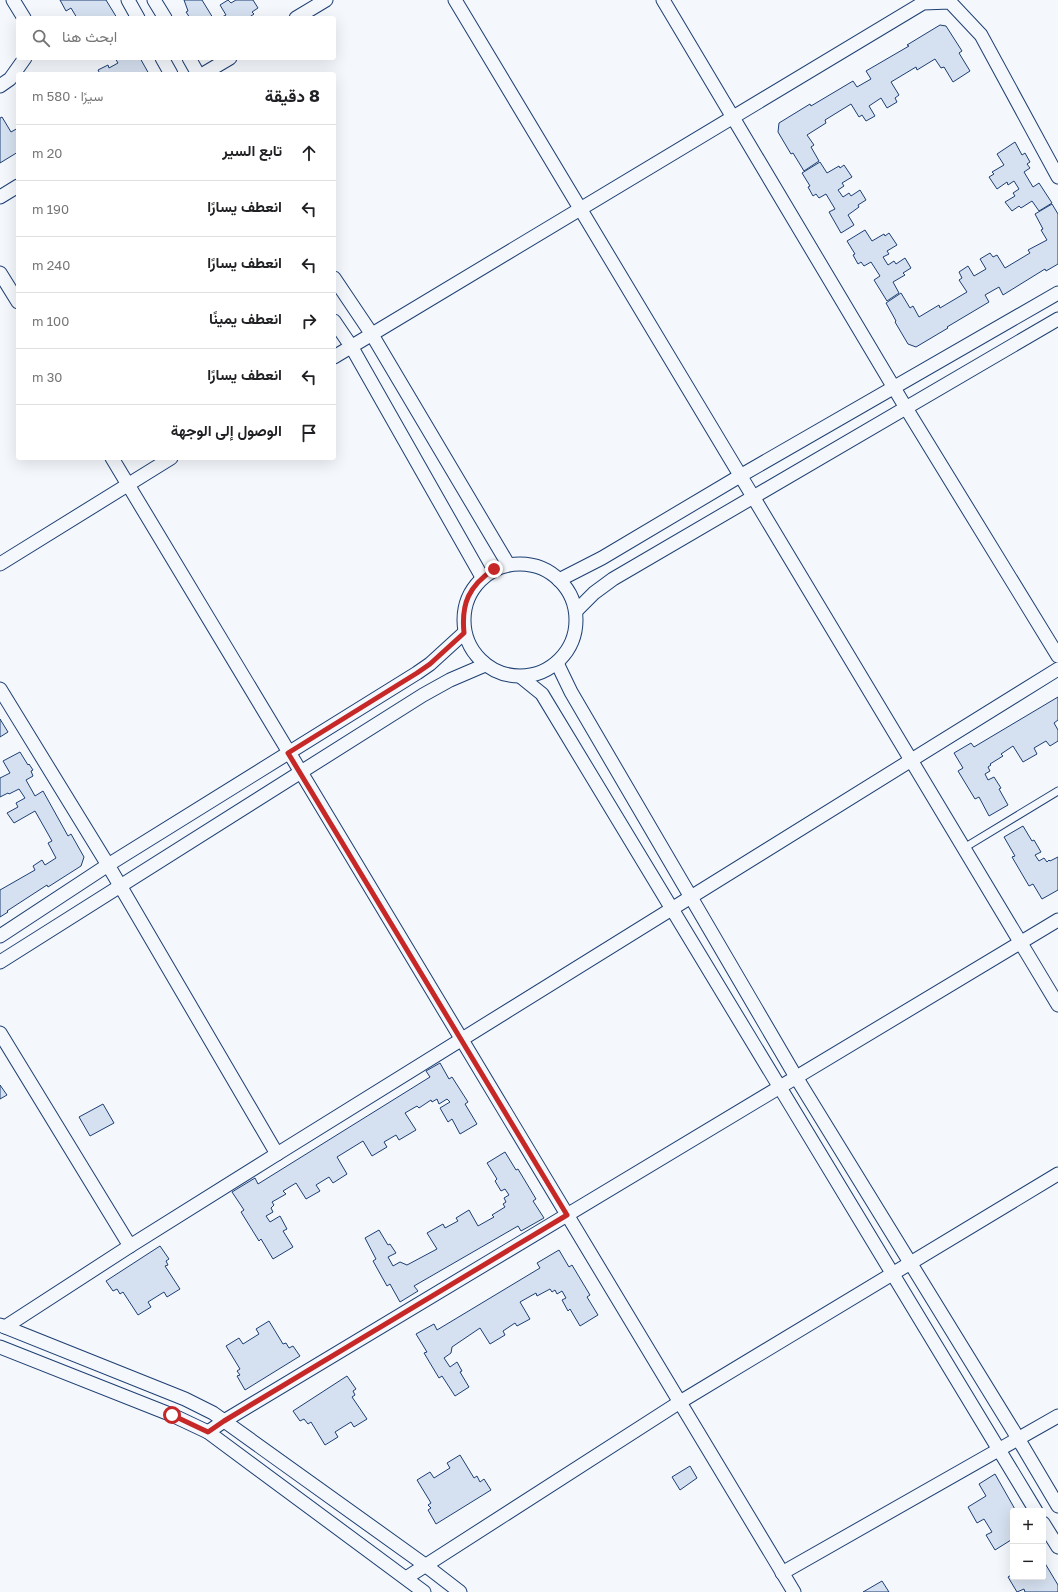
<!DOCTYPE html>
<html lang="ar">
<meta charset="utf-8">
<style>
:root{--surface:#fff;--page:#f2f2f2;--text:#202124;--muted:#757577;--line:#e0e0e0}
body{margin:0;font-family:"Golos Text",Vazirmatn,sans-serif;background:var(--page);color:var(--text);direction:rtl}
.controls{position:absolute;right:12px;bottom:12px;display:grid;overflow:hidden;border-radius:4px;box-shadow:0 4px 16px #0002}
.controls button{width:36px;height:36px;display:grid;place-items:center;padding:0;border:0;border-bottom:1px solid var(--line);background:var(--surface);color:var(--text);font:20px sans-serif}
.stop{position:absolute;width:12px;height:12px;margin:-9px;border:3px solid #c62828;border-radius:50%;background:#fff}
.stop.end{background:#c62828;border-color:#fff;box-shadow:0 1px 4px #0008}
.list{margin:0;padding:0;list-style:none}
h2{display:flex;justify-content:space-between;align-items:center;height:52px;margin:0;padding:0 16px;font-size:17px}
h2 small{font-size:13px;font-weight:400;color:var(--muted)}
.list li{display:grid;grid-template-columns:26px 1fr auto;gap:12px;align-items:center;box-sizing:border-box;height:56px;padding:0 16px;border-top:1px solid var(--line)}
.list b{display:block;font-size:15px;white-space:nowrap}
.list em{font-size:13px;font-style:normal;color:var(--muted)}
.icon{flex:none;width:22px;height:22px;fill:none;stroke:currentColor;stroke-width:2;stroke-linecap:round;stroke-linejoin:round}
.map{position:relative;flex:none;width:1058px;height:1592px;overflow:hidden;direction:ltr}
.search{position:absolute;background:var(--surface);box-shadow:0 4px 16px #0002;left:16px;top:16px;width:320px;height:44px;display:flex;align-items:center;gap:10px;box-sizing:border-box;padding:0 14px;border-radius:4px;color:var(--muted);font-size:15px}
.panel{position:absolute;background:var(--surface);box-shadow:0 4px 16px #0002;left:16px;top:72px;width:320px;height:388px;border-radius:4px;direction:rtl}
.map>svg:first-child{display:block}
.building{fill:#d5e0f0;stroke:#1d3f73}
.lines{fill:none;stroke-linecap:round;stroke-linejoin:round}
.lane-casing{stroke:#1d3f73;stroke-width:9}
.street-casing{stroke:#1d3f73;stroke-width:15}
.lane{stroke:#f4f7fb;stroke-width:7}
.street{stroke:#f4f7fb;stroke-width:13}
.route{stroke:#c62828;stroke-width:5}
</style>
<div class="map">
<svg width="1058" height="1592" viewBox="0 0 1058 1592">
<rect width="100%" height="100%" fill="#f4f7fb"/>
<g class="building">
<path d="M60 0H106L117 18H77L71 8 66 11Z"/>
<path d="M184 0H202L213 18H190L186 12 188 11Z"/>
<path d="M228 0 231 3 236 0H253L258 8 252 12 254 14 248 18H220L226 15 220 5Z"/>
<path d="M940 25 946 26 962 51 959 53 970 71 953 82 944 67 941 68 935 59 917 70 916 67 891 82 899 95 895 98 897 102 887 108 881 98 869 106 875 116 866 121 862 115 859 117 851 104 825 120 826 123 807 135 814 145 811 147 819 161 804 171 793 153 791 154 778 132 779 123 810 104 811 106 853 81 857 87 871 79 866 71 909 46 907 45Z"/>
<path d="M115 58H140L149 74H100L98 70 108 65 109 68 118 63Z"/>
<path d="M2 117 11 132 18 128V152L0 163V118Z"/>
<path d="M1015 142 1022 155 1025 153 1030 162 1027 164 1030 168 1024 172 1033 187 1039 183 1052 203 1039 211 1032 201 1021 208 1019 206 1012 211 1005 202 1015 196 1013 193 1019 189 1014 181 1008 185 1007 182 997 189 989 177 994 174 992 172 1004 165 997 154Z"/>
<path d="M820 162 827 173 839 166 840 168 844 165 852 177 842 183 844 186 838 190 843 197 849 193 851 196 860 190 866 200 858 205 859 207 848 215 854 225 841 233 829 212 835 209 826 194 819 198 816 194 813 196 808 187 810 186 802 173Z"/>
<path d="M1052 204 1058 214V264L1046 271 1045 269 1003 295 999 287 985 295 989 302 947 327 948 328 916 347 908 344 895 322 896 321 886 303 901 293 910 308 913 306 919 317 939 305 940 308 967 292 959 280 962 278 959 272 968 266 974 276 986 269 980 259 990 253 993 257 997 255 1005 268 1030 253 1028 250 1047 240 1041 230 1043 229 1035 214Z"/>
<path d="M865 230 872 241 884 234 885 236 889 233 897 245 887 251 889 254 883 257 888 265 894 261 896 264 905 258 911 268 903 273 905 275 893 282 899 293 887 301 874 280 880 276 871 262 864 266 861 262 858 264 853 255 855 254 847 241Z"/>
<path d="M1058 697V720L1054 723 1058 730V741L1050 746 1046 741 1034 748 1037 754 1023 762 1013 746 1001 754 1003 756 990 764 991 765 988 767 990 771 985 774 988 780 994 777 1001 788 999 789 1008 805 989 816 979 797 975 799 958 771 963 768 954 753 971 743 974 747Z"/>
<path d="M0 719 8 732 0 737Z"/>
<path d="M20 752 28 765 29 764 33 770 31 771 33 776 26 780 35 796 43 791 68 836 71 834 84 857 81 866 48 887 47 885 7 911 8 912 0 917V890L35 870 33 866 42 860 45 865 56 858 48 843 52 841 35 811 14 823 7 813 18 807 16 803 25 798 19 789 9 794 8 793 0 797V778L10 773 3 761Z"/>
<path d="M1023 826 1032 841 1034 840 1041 852 1035 855 1039 861 1044 858 1047 862 1049 860 1050 861 1058 857V890L1042 899 1033 884 1029 886 1012 857 1015 856 1004 837Z"/>
<path d="M440 1063 449 1079 452 1077 468 1102 465 1104 477 1124 460 1134 452 1119 448 1122 440 1108 450 1102 447 1099 439 1104 437 1099 432 1102 431 1100 419 1108 417 1106 405 1113 416 1130 399 1140 396 1135 384 1142 387 1147 372 1156 363 1141 337 1157 347 1174 333 1183 329 1177 316 1185 320 1191 306 1199 296 1183 283 1191 286 1194 272 1202 274 1205 271 1208 273 1212 266 1216 270 1222 280 1216 287 1229 283 1231 293 1247 273 1259 261 1239 259 1241 241 1212 244 1210 232 1192 255 1178 258 1184 430 1077 426 1071Z"/>
<path d="M0 1085 7 1095 0 1099Z"/>
<path d="M103 1104 114 1123 90 1136 79 1117Z"/>
<path d="M505 1152 516 1170 518 1169 536 1199 533 1201 544 1218 521 1231 518 1226 414 1286 418 1291 400 1302 390 1284 387 1286 373 1261 376 1259 365 1238 379 1230 388 1245 390 1244 396 1253 388 1257 393 1266 400 1262 407 1265 437 1249 427 1233 443 1224 445 1228 458 1221 456 1218 469 1210 478 1226 494 1217 492 1215 505 1207 503 1204 506 1202 504 1198 509 1195 505 1189 501 1191 495 1181 497 1179 487 1163Z"/>
<path d="M160 1246 169 1259 166 1261 168 1265 165 1266 180 1289 167 1297 164 1292 148 1302 151 1307 138 1315 123 1292 120 1294 117 1289 113 1291 106 1281Z"/>
<path d="M559 1250 569 1267 572 1265 590 1295 587 1297 598 1315 580 1326 570 1309 568 1311 562 1300 566 1298 562 1291 557 1294 555 1290 552 1292 550 1289 537 1296 536 1293 520 1302 530 1319 517 1326 515 1323 503 1331 505 1335 490 1344 480 1328 452 1347 451 1353 444 1358 450 1367 457 1362 462 1371 460 1372 469 1387 455 1396 442 1376 439 1378 424 1353 427 1352 416 1334 434 1324 437 1330 540 1268 537 1263Z"/>
<path d="M269 1321 283 1344 286 1343 289 1348 293 1346 300 1356 245 1390 237 1376 240 1375 237 1371 240 1369 226 1346 239 1338 243 1344 259 1334 256 1329Z"/>
<path d="M347 1376 356 1389 353 1391 355 1395 352 1397 367 1419 354 1427 351 1422 335 1432 338 1437 325 1445 311 1422 308 1424 304 1419 300 1421 293 1411Z"/>
<path d="M460 1455 474 1478 477 1476 480 1482 484 1479 491 1490 436 1524 428 1510 431 1508 428 1505 431 1503 417 1480 430 1472 434 1478 450 1468 447 1463Z"/>
<path d="M690 1466 697 1478 680 1490 672 1477Z"/>
<path d="M995 1474 1016 1511H1013V1543L1011 1540 995 1550 986 1535 992 1532 984 1519 977 1523 968 1507 986 1496 979 1484Z"/>
<path d="M1043 1560 1058 1585V1592H1025L1024 1589 1017 1592 1008 1577 1013 1574V1577H1043Z"/>
<path d="M882 1581 889 1592H863Z"/>
</g>
<g class="lines">
<defs>
<path id="lane" d="M964 848 1058 791"/>
<g id="street">
<path d="M13 0 24 18"/>
<path d="M128 0 138 18"/>
<path d="M154 0 165 18"/>
<path d="M455 0 1058 1005"/>
<path d="M663 0 906 408 1058 656"/>
<path d="M296 18 326 0"/>
<path d="M162 58 171 74"/>
<path d="M189 58 198 74"/>
<path d="M203 74 230 58"/>
<path d="M0 86 10 79 25 58"/>
<path d="M0 197 18 186"/>
<path d="M0 273 18 302"/>
<path d="M334 278 371 333 508 564"/>
<path d="M334 321 351 346 482 577"/>
<path d="M334 357 923 3 950 2 981 35 1058 177"/>
<path d="M112 458 794 1592"/>
<circle cx="520" cy="620" r="56"/>
<path d="M0 564 171 458"/>
<path d="M559 580 602 558 740 476 1058 293"/>
<path d="M576 611 594 593 613 579 1058 319"/>
<path d="M557 663 571 692 796 1077 1013 1430 1058 1506"/>
<path d="M521 677 542 694 1036 1511"/>
<path d="M0 689 108 865 277 1154"/>
<path d="M0 936 108 865 417 673 430 664 464 633"/>
<path d="M0 962 423 695 450 680 485 665"/>
<path d="M0 1033 130 1246"/>
<path d="M0 1325 185 1399 213 1413 425 1565 460 1592"/>
<path d="M5 1327 130 1246 277 1154 1058 669"/>
<path d="M0 1347 172 1415 208 1432 424 1592"/>
<path d="M208 1432 224 1421 1058 920"/>
<path d="M1043 1523 1058 1547"/>
<path d="M782 1573 1058 1416"/>
<path d="M406 1578 680 1402 1058 1174"/>
</g>
</defs>
<use href="#lane" class="lane-casing"/>
<use href="#street" class="street-casing"/>
<use href="#lane" class="lane"/>
<use href="#street" class="street"/>
</g>
<g class="lines">
<path class="route" d="M172 1415 208 1432 224 1421 567 1215 288 753 417 673 430 664 464 633C461 603 469 586 494 569"/>
</g>
</svg>
<div class="controls">
<button>+</button>
<button>−</button>
</div>
<div class="stop" style="left:172px;top:1415px"></div>
<div class="stop end" style="left:494px;top:569px"></div>
<div class="search"><svg class="icon" aria-label="search" viewBox="0 0 24 24"><circle cx="10" cy="10" r="6"/><path d="M15 15l6 6"/></svg>ابحث هنا</div>
<section class="panel">
<h2>8 دقيقة<small>سيرًا · 580 m</small></h2>
<ul class="list">
<li><svg class="icon" aria-label="ahead" viewBox="0 0 24 24"><path d="M12 20V5M6 11l6-6 6 6"/></svg><div><b>تابع السير</b></div><em>20 m</em></li>
<li><svg class="icon" aria-label="left" viewBox="0 0 24 24"><path d="M17 20v-9H6M10 6l-5 5 5 5"/></svg><div><b>انعطف يسارًا</b></div><em>190 m</em></li>
<li><svg class="icon" aria-label="left" viewBox="0 0 24 24"><path d="M17 20v-9H6M10 6l-5 5 5 5"/></svg><div><b>انعطف يسارًا</b></div><em>240 m</em></li>
<li><svg class="icon" aria-label="right" viewBox="0 0 24 24"><path d="M7 20v-9h11M14 6l5 5-5 5"/></svg><div><b>انعطف يمينًا</b></div><em>100 m</em></li>
<li><svg class="icon" aria-label="left" viewBox="0 0 24 24"><path d="M17 20v-9H6M10 6l-5 5 5 5"/></svg><div><b>انعطف يسارًا</b></div><em>30 m</em></li>
<li><svg class="icon" aria-label="arrive" viewBox="0 0 24 24"><path d="M6 21V4h12l-3 4 3 4H6"/></svg><div><b>الوصول إلى الوجهة</b></div></li>
</ul>
</section>
</div>
